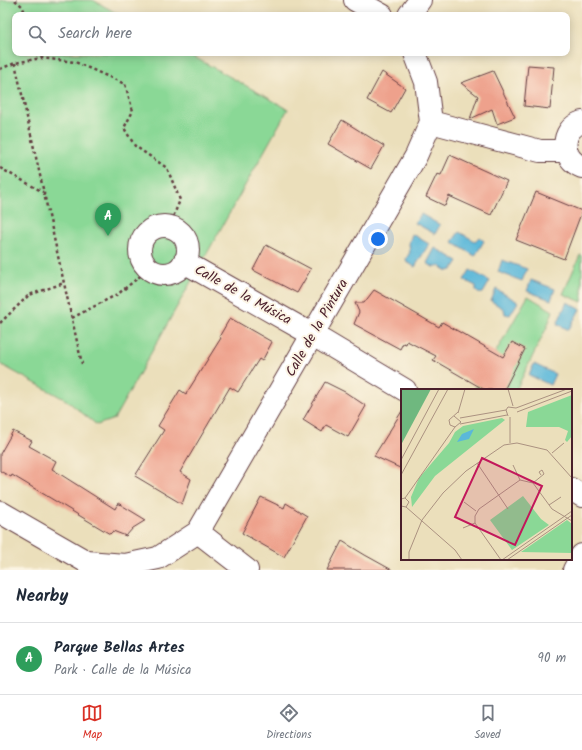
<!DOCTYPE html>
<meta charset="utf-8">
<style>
:root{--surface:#fff;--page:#f6f6f7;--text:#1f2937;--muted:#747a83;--line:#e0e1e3;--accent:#d93025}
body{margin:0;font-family:Kalam,sans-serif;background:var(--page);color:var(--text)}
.you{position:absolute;left:378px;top:239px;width:14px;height:14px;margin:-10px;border:3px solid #fff;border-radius:50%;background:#1a73e8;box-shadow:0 0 0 6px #1a73e833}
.badge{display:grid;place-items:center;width:26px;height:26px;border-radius:50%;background:var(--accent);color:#fff;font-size:13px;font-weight:700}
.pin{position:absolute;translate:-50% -33px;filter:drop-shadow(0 1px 2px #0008)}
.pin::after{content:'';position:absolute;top:21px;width:14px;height:12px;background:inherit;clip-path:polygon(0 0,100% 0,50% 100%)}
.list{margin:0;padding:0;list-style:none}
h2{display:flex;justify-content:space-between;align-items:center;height:52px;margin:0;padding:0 16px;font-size:17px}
h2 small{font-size:13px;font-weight:400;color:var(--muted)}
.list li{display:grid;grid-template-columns:26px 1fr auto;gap:12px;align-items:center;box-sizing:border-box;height:72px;padding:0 16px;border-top:1px solid var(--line)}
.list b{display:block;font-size:15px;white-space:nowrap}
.list p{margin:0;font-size:13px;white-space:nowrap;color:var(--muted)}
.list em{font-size:13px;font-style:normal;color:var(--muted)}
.icon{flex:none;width:22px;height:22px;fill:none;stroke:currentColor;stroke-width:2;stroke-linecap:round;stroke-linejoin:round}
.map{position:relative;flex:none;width:582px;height:570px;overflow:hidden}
.search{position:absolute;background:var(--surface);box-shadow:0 2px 10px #0003;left:12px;right:12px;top:12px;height:44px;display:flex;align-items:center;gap:10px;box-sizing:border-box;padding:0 14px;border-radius:8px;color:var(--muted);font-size:15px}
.sheet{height:124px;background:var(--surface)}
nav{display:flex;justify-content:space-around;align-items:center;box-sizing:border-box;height:56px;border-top:1px solid var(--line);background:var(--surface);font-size:11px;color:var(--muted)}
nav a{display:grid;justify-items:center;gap:2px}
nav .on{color:var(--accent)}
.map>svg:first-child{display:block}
.green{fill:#8ad896;stroke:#6a7c60}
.water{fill:#5bb8d9;stroke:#526c82}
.building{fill:#eea18c}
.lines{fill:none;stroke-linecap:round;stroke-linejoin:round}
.minor-casing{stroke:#623c41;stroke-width:24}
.path{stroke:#623c41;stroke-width:2.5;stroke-dasharray:3 3;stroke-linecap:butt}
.minor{stroke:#fff;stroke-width:22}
.labels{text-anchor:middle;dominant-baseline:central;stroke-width:4;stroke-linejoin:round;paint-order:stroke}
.street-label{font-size:14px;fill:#4a1f2b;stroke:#fcf5e5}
.inset-road{fill:none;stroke:#ab9281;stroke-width:1}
.view{fill:#c2185b;fill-opacity:0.15;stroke:#c2185b;stroke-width:2}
.inset-edge{fill:none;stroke:#4a1f2b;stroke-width:2}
</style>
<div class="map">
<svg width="582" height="570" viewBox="0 0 582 570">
<rect width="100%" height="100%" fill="#fcf5e5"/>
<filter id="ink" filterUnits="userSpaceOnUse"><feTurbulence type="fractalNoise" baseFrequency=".025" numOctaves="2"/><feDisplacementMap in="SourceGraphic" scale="8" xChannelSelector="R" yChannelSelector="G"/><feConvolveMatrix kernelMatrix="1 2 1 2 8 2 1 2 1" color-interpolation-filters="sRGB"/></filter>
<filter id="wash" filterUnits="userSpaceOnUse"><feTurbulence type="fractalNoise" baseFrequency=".012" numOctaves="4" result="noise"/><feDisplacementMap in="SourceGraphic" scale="16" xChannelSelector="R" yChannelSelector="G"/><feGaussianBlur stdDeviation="0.9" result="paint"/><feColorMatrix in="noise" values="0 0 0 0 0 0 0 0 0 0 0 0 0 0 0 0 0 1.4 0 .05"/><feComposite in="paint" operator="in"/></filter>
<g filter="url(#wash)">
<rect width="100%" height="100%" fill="#ebdfbb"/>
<g class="green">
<path d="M0 0H93L120 15H15V53H187L288 109 114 419 97 425 66 400 0 364Z"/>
<path d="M580 255 582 256V302L563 294Z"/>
<path d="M528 296 553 311 547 327 516 390H474Z"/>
</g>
<g class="water">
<path d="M421 214 440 225 435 234 415 223Z"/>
<path d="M459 232 475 241 479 237 484 241 475 256 452 242Z"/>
<path d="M412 234 429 244 415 267 407 262 406 259 410 252 409 243Z"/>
<path d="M435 248 458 261 452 270 448 271 439 266 433 267 427 263Z"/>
<path d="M502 260 527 269 522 281 498 272Z"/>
<path d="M470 270 490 281 483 293C479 294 477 293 476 290V286L464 280Z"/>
<path d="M531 280 555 289 551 300 527 291Z"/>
<path d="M496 289 518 302 510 315 505 314 504 309 491 301Z"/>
<path d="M567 302 580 309 569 330 557 324Z"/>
<path d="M534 364 555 374 550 385 529 375Z"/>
</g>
<g id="blocks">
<g class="building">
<path d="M528 65 554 67 550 109 524 106Z"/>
<path d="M493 71 515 117 497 124 492 109 470 119 478 96 461 83Z"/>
<path d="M382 72 405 88 391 113 367 100Z"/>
<path d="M342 120 384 146 371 169 328 144Z"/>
<path d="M450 155 507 181 491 215 449 196 445 206 426 197 437 174 441 175Z"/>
<path d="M536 192 582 211 564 259 516 240Z"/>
<path d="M266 245 311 269 297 293 253 270Z"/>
<path d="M374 290 439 327 442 322 503 357 512 342 525 349 504 390H485L433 360 436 356 407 341 406 344 403 343 400 349 354 324 359 312 355 303H364Z"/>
<path d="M230 318 272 342 262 361 259 359 238 392 230 387 180 472 191 479 182 504 135 476 164 430 158 426 180 390 186 394 221 338 219 337Z"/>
<path d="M325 382 345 392 366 406 348 437 326 425 322 432 303 420Z"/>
<path d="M402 411V469L374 456Z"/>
<path d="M13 431 32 441 29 446 56 461 52 469 115 509 118 503 146 520 133 528 126 536 113 531 110 534 12 475 11 477 0 471V454Z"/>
<path d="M261 497 284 508 286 503 307 516 284 557 242 533Z"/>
<path d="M342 541 365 555 392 570H327Z"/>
</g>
</g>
</g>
<g filter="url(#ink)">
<use href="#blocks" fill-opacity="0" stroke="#623c41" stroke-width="1"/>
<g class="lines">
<defs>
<g id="minor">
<path d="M355 0 382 15"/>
<path d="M409 15 420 0"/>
<path d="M431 122 540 151H566"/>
<path d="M582 122C559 130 561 159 582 167"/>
<circle cx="164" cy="250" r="24"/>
<path d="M184 262 313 335 405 390"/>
<path d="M571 489 582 496"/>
<path d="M0 512 87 562 125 565 158 558 198 532 416 156 431 122 426 82 415 53"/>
<path d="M198 532 247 570"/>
<path d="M574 570 582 555"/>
</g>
</defs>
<use href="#minor" class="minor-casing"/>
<g class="path">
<path d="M15 0 22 6 26 15"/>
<path d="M40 53 41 58"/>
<path d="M15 63 82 364"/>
<path d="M0 69 15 63 41 58 75 62 125 84 133 111 124 128 135 146 167 168 180 200 169 227"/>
<path d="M0 168 43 192"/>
<path d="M72 318 118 294 149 269"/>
<path d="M0 323 29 295 64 283"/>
</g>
<use href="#minor" class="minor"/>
</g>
</g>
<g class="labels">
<g class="street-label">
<text transform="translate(243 295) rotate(29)">Calle de la Música</text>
<text transform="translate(317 328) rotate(-60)">Calle de la Pintura</text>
</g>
</g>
<g transform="translate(401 389)">
<rect width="171" height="171" fill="#ebdfbb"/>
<path d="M171 6V47L166 53 164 51 167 42 158 38H125L127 23ZM101 29 104 31 34 87 11 118 10 108 18 89 48 54 54 43 62 37ZM122 107 140 130 148 136 111 161 89 131ZM166 131 171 135V164L120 163Z" fill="#8ad896"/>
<path d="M0 0H30L0 56Z" fill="#6fb87f"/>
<path d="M73 40 68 50 56 53 61 45Z" fill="#5bb8d9"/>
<path class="inset-road" d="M107 0 112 17M115 19 166 0M116 23 171 2M57 24 64 0M53 27 60 33 54 38 49 36 48 31 57 23M107 27 105 21 107 18 115 19M59 29 105 21M59 35 106 26M109 54V28M151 64 163 54M0 71 38 0M76 74 107 120M112 76 119 91M0 86 47 0M132 94 143 85 141 81 138 83 140 86M4 109 54 38M0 110 4 109 8 113 5 118 0 117M63 113 75 122M148 116 160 108M5 118 54 161 61 171M62 139 74 134M8 171V163L21 131 42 104 65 82 103 56 116 54 146 61 171 89M100 171 74 134V127L78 120 119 91 132 94 151 120 171 132M101 171 171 122M106 171 171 126"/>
<path class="view" d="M81 69 141 97 114 156 54 128Z"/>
<rect width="171" height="171" class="inset-edge"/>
</g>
</svg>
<div class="you"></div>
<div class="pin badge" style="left:108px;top:236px;background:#2e9e5b">A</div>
<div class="search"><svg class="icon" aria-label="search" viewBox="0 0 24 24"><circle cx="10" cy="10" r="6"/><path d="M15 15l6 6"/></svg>Search here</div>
</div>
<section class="sheet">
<h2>Nearby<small></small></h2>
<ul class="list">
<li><span class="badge" style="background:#2e9e5b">A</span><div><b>Parque Bellas Artes</b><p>Park · Calle de la Música</p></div><em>90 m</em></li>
</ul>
</section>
<nav>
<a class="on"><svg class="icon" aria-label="map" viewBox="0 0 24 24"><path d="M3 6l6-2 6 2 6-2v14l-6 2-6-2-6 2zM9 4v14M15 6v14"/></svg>Map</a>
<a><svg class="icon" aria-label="directions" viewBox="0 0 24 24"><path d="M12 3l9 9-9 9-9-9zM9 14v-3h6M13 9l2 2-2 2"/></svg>Directions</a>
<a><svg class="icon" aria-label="saved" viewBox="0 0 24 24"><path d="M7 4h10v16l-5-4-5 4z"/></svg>Saved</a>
</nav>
